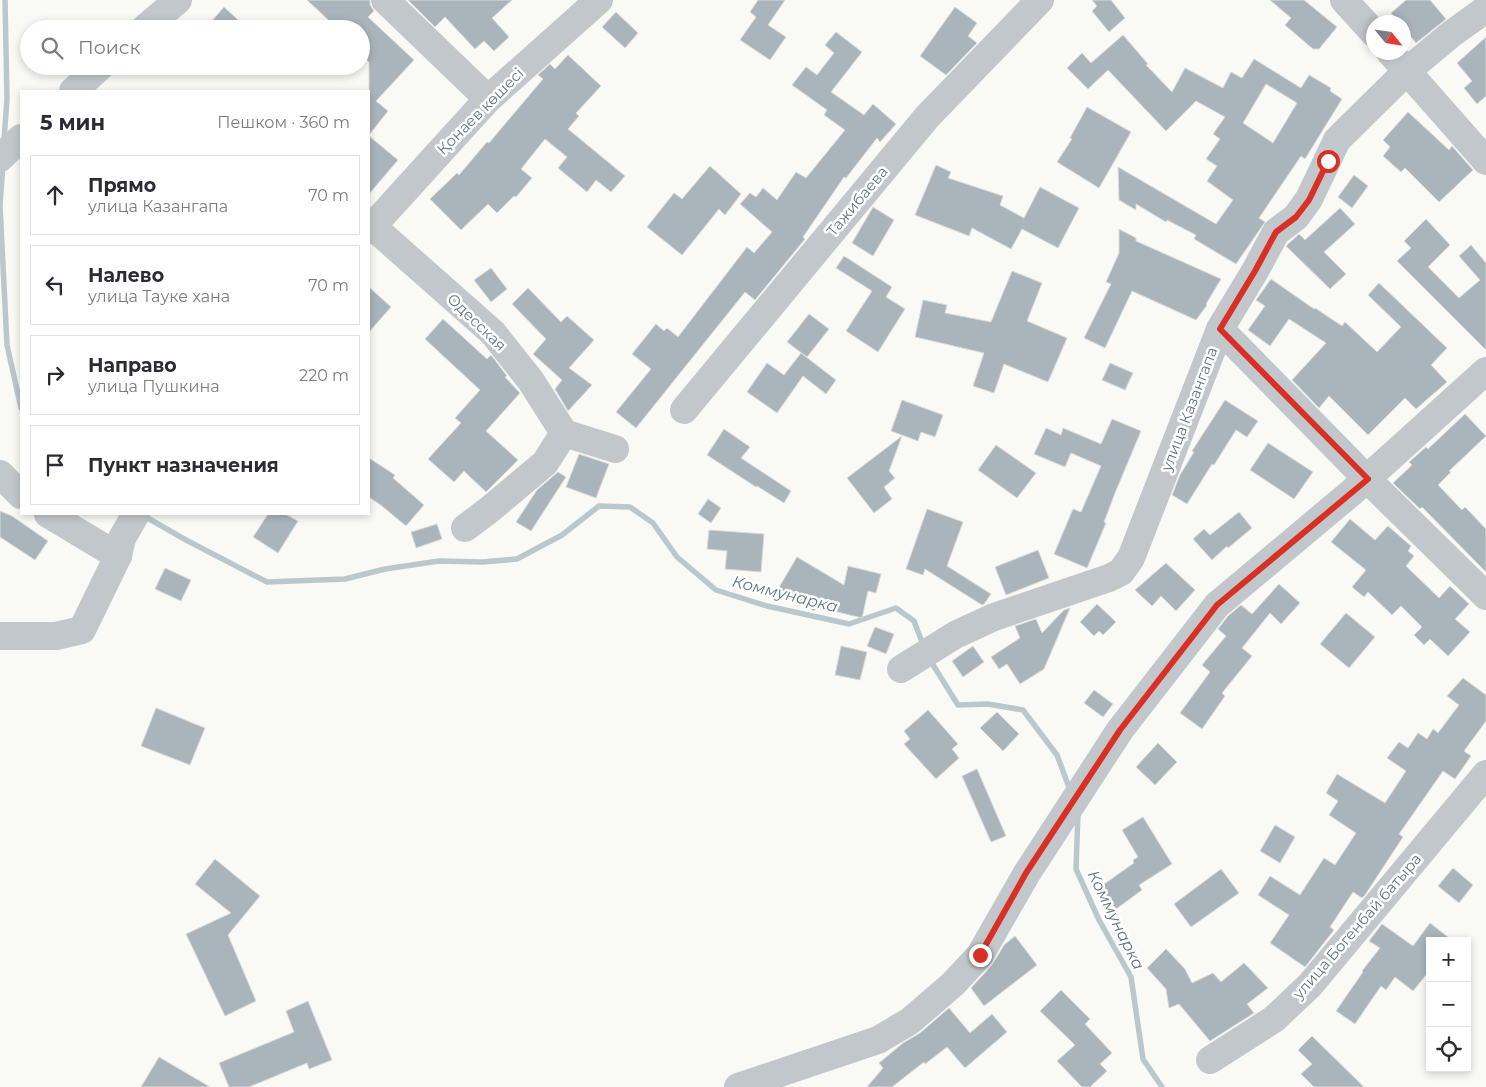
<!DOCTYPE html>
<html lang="ru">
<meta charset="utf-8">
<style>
:root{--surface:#fff;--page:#f7f7f7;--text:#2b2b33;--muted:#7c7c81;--line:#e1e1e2}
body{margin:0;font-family:Montserrat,sans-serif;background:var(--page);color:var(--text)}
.controls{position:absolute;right:15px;bottom:15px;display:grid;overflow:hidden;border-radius:0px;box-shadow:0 2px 8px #0003}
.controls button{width:45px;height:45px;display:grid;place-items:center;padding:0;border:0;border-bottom:1px solid var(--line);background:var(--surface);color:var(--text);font:25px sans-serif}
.compass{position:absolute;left:1366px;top:15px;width:45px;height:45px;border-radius:50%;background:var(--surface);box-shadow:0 2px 8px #0003;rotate:120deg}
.stop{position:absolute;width:15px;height:15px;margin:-11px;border:4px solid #d93025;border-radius:50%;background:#fff}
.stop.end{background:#d93025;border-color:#fff;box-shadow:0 1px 5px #0008}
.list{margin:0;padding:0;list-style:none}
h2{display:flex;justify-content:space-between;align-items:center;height:65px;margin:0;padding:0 20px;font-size:21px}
h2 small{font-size:16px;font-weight:400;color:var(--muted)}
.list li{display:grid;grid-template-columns:32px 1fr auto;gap:15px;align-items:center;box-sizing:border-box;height:80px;margin:0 10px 10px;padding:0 10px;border:1px solid var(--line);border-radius:0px}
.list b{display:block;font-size:19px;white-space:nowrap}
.list p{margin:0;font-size:16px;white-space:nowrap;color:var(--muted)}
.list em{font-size:16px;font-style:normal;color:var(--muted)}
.icon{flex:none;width:28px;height:28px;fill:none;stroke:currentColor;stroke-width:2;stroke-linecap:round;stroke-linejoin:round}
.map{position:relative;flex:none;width:1486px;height:1087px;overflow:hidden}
.search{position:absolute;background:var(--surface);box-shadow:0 2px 8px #0003;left:20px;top:20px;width:350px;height:55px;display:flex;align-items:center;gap:12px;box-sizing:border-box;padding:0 18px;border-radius:28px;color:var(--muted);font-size:19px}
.panel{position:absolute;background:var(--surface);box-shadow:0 2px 8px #0003;left:20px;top:90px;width:350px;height:425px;border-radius:0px}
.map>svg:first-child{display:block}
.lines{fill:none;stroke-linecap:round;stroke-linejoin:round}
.stream{stroke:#bac8cc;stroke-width:5.5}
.building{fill:#aab4bb;stroke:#dbdbd8;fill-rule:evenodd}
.minor{stroke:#c2c7cb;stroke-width:28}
.route{stroke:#d93025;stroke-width:6}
.labels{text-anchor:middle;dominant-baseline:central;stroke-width:5;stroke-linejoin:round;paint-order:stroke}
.street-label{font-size:15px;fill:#617684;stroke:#fff}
.water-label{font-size:16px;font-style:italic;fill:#5c767e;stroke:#fff}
</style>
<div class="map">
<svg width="1486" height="1087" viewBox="0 0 1486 1087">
<rect width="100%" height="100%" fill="#f9f9f6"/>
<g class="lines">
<g class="stream">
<path d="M4 140 7 99 5 0"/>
<path d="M0 205 3 164"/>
<path d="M0 206 7 345 21 408"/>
<path d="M144 516 186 540 267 582 345 579 385 569 439 561 483 562 517 559 562 535 599 506 630 507 653 523 677 557 716 590 767 606 849 624 896 608 914 621 924 647"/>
<path d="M930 660 958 705 988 704 1023 710 1057 755 1070 790"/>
<path d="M1078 813 1076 869 1099 920 1131 977 1143 1059 1162 1087"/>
</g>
</g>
<g class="building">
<path d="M307 0H370V5L374 11 368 17 414 60 376 101 388 111 369 135V62L361 55V29H338Z"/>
<path d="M408 0H512L492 18 509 37 494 51 484 41 475 49 445 17 435 27Z"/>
<path d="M758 0H785L768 25 786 37 770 60 740 40 756 17 750 12Z"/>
<path d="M1092 0H1111L1125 18 1109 32 1092 11 1097 6Z"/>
<path d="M1270 0H1304L1337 27 1319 49H1313L1285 25 1291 18Z"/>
<path d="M1406 0H1430L1446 19 1416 43 1404 28V22H1399L1391 13Z"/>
<path d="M224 7 248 29H205Z"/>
<path d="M955 7 977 23 968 36 977 43 946 75 920 56Z"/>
<path d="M616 12 638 33 625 48 602 27Z"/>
<path d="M836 32 862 52 831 92 864 115 873 104 896 124 880 142 877 138 846 178 844 177 803 237 805 239 755 300 745 292 636 428 616 412 651 369 632 354 656 324 664 331 667 328 678 337 747 247 754 253 772 232 740 204 750 193 756 197 763 188 777 200 796 172 806 178 845 130 824 115 827 110 792 85 806 67 817 75 834 53 825 45Z"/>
<path d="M1123 35 1148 64 1146 65 1172 92 1185 68 1223 88 1231 72 1242 78 1254 59 1301 88 1309 75 1331 88 1330 91 1342 99 1305 159 1301 156 1259 218 1265 222 1236 264 1194 239 1196 235 1167 220 1166 222 1136 204V210L1119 200 1118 167 1216 224 1233 200 1207 181 1217 166 1206 159 1220 139 1213 134 1225 117 1196 101 1166 131 1108 70 1088 89 1067 68 1082 53 1091 63ZM1266 84 1297 103 1273 143 1243 123Z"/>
<path d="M1486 37V96L1477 104 1464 88 1472 81 1457 63Z"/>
<path d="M568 55 601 86 576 113 579 116 568 129 625 176 611 192 596 180 587 192 558 168 567 157 545 139 521 169 532 178 516 197 514 196 497 213 488 204 461 230 430 199 457 173 459 175 487 142 489 143 543 79 538 75 550 64 555 69Z"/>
<path d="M1087 107 1131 132 1099 188 1057 162 1072 139 1070 138Z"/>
<path d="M1408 112 1449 150 1452 146 1473 170 1439 202 1405 168 1401 172 1383 156 1390 147 1383 140Z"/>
<path d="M369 136 398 160 369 194Z"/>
<path d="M936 165 951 172 948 178 1003 196 1000 205 1024 218 1040 187 1079 208 1058 248 1022 229 1011 249 972 228 969 236 915 215Z"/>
<path d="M710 166 741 194 725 215 719 209 682 255 647 227 674 193 682 199Z"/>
<path d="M1354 175 1368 186 1352 208 1338 197Z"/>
<path d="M873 207 894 220 873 256 852 243Z"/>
<path d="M1340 208 1355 224 1324 252 1346 274 1330 289 1286 246 1299 234 1305 240Z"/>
<path d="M1426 219 1450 245 1428 267 1459 298 1480 280 1459 256 1471 245 1486 263V350L1397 261 1411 248 1404 241Z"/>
<path d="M1119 229 1136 238V241L1221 279 1206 304 1207 305 1196 320 1132 291 1105 348 1084 338 1111 284 1106 282 1119 253Z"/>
<path d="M844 256 892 287 886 297 905 309 878 352 846 331 872 291 836 268Z"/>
<path d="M491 268 507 289 491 302 474 280Z"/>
<path d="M1012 271 1042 283 1027 321 1067 338 1048 382 1004 364 994 393 973 386 984 353 915 337 923 300 947 305 945 313 991 322Z"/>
<path d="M1271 279 1314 309 1315 308 1342 326 1345 322 1377 352 1401 327 1368 295 1379 283 1447 348 1431 365 1447 382 1416 409 1405 398 1368 435 1329 396 1319 408 1292 380 1326 343 1289 319 1270 346 1248 330 1265 306 1256 300Z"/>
<path d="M369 287 391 307 369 332Z"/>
<path d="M528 288 561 322 567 316 594 340 569 368 592 385 568 411 555 389 562 380 533 354 546 339 512 304Z"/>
<path d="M809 314 829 329 807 357 787 342Z"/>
<path d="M443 319 487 359 491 355 507 376 505 377 520 393 486 431 518 460 486 492 464 471 454 482 428 459 461 423 455 418 480 390 425 339Z"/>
<path d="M801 353 836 380 826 394 803 376 777 413 747 392 767 363 784 375Z"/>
<path d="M1110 363 1133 373 1125 390 1102 380Z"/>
<path d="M902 400 943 415 935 437 921 432 918 441 891 431Z"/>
<path d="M1225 400 1258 421 1247 437 1236 430 1214 465 1212 464 1187 504 1172 495 1180 475 1194 452 1192 451Z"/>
<path d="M1465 414 1486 436 1449 471 1451 472 1438 485 1462 510 1465 507 1486 529V572L1422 507 1420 509 1393 483 1412 465 1409 462 1426 447 1428 449Z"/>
<path d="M1112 419 1141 431 1115 493 1104 522 1106 523 1087 568 1054 554 1073 509 1081 512 1101 466 1071 453 1065 467 1034 454 1046 428 1061 435 1063 428 1101 444Z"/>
<path d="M724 429 750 447 741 458 791 491 784 503 757 486 756 487 707 455Z"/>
<path d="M902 436 889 471 895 478 884 487 892 499 874 513 847 478Z"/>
<path d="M1268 443 1313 472 1294 499 1250 470Z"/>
<path d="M996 445 1036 473 1017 498 978 470Z"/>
<path d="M579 454 609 464 596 498 566 487Z"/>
<path d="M369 458 395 475 393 478 424 505 406 526 382 506 369 497Z"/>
<path d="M558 472 566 477 531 531 516 522 537 490Z"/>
<path d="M708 499 721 508 711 523 698 514Z"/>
<path d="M927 509 963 522 947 566 991 594 984 604 982 605 925 569 923 575 906 569Z"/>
<path d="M0 511 12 516 48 541 35 560 0 537Z"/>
<path d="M1239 512 1252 528 1228 548 1227 546 1212 560 1193 539 1204 529 1210 535Z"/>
<path d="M268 514H285L298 521 278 553 253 537Z"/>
<path d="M1350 519 1375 540 1388 526 1411 546 1408 551 1414 556 1406 566 1439 598 1450 586 1469 604 1455 619 1470 632 1448 656 1430 639 1424 645 1414 635 1422 627 1401 606 1392 615 1368 592 1364 597 1352 587 1366 570 1331 542Z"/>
<path d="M437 524 442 539 416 548 411 532Z"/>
<path d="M709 530 764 534 761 572 725 569 727 551 707 549Z"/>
<path d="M1038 550 1049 578 1006 595 995 567Z"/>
<path d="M797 557 844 585 848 566 881 574 876 593 868 591 862 618 817 607 814 611 778 589Z"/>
<path d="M1166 563 1195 590 1176 611 1161 596 1152 606 1135 590Z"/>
<path d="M165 568 191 580 181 601 155 589Z"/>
<path d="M1279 584 1300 603 1281 624 1270 613 1242 648 1252 656 1222 693 1225 696 1202 729 1180 713 1210 672 1202 665 1226 636 1218 629 1228 616 1241 605 1252 614Z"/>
<path d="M1097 604 1116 622 1103 635 1099 631 1094 636 1080 622Z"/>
<path d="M1070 608 1044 669 1020 684 1007 664 999 669 991 657 1020 638 1015 626 1036 619 1042 633 1064 610Z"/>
<path d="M1346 613 1375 637 1349 668 1320 644Z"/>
<path d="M875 627 894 634 886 654 867 646Z"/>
<path d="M841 646 867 652 860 680 835 675Z"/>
<path d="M973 646 984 662 963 677 952 661Z"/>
<path d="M1463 678 1486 695V721L1464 751 1471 756 1455 779 1443 771 1399 834 1403 837 1365 895 1362 898 1353 892 1330 927 1334 930 1305 967 1270 943 1289 915 1258 895 1270 876 1300 895 1324 858 1335 865 1356 833 1329 815 1338 801 1326 793 1337 774 1385 803 1406 771 1387 758 1399 742 1408 748 1418 733 1427 739 1433 729 1438 733 1459 705 1447 696Z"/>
<path d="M1094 690 1113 704 1103 717 1084 703Z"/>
<path d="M156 708 205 728 190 765 141 746Z"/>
<path d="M928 710 958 744 952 749 959 758 936 779 904 744 910 739 904 731Z"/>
<path d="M997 712 1019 734 1003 751 980 728Z"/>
<path d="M1158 743 1177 762 1155 785 1136 767Z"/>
<path d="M977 769 1006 836 991 842 962 776Z"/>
<path d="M1143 817 1172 864 1139 885 1142 890 1116 909 1100 887 1134 863 1133 860 1138 857 1122 830Z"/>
<path d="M1275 825 1295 837 1280 863 1260 851Z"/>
<path d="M215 859 260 896 228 935 256 1001 225 1016 186 934 231 913 195 884Z"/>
<path d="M1453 868 1473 885 1459 903 1438 886Z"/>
<path d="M1221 869 1239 893 1191 927 1174 904Z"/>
<path d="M1430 923 1453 941H1430V970L1413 991 1395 977 1386 990 1381 986 1355 1024 1336 1011 1363 972 1362 971 1380 948 1369 941 1382 924 1413 946Z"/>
<path d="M1015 936 1037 965 984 1006 971 988 992 965 1004 945Z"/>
<path d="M1166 949 1185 969 1192 983 1213 973 1221 982 1244 963 1268 988 1247 1004 1254 1013 1210 1041 1179 1004 1169 1008 1166 989 1147 968Z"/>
<path d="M1061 990 1090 1019 1085 1024 1112 1053 1100 1064 1107 1071 1090 1087H1082L1057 1061 1075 1045 1040 1011Z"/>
<path d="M308 1001 332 1060 309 1069 307 1063 249 1087H229L219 1063 294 1032 286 1011Z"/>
<path d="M949 1008 970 1033 992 1014 1007 1032 965 1068 947 1047 925 1064 924 1062 892 1087H867L883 1068 879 1063 903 1043 920 1033Z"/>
<path d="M1312 1036 1364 1087H1314L1301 1074 1312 1064 1298 1050Z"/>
<path d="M159 1057 210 1087H141Z"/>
</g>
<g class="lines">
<g class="minor">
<path d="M385 0 488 99"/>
<path d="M1344 0 1374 33"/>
<path d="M144 29 178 0"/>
<path d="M1390 52 1486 161"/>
<path d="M73 91 101 66"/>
<path d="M0 158 21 138"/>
<path d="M372 226 493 333 531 381 564 433 615 449"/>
<path d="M369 230 488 99 599 0"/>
<path d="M1220 329 1367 479 1486 596"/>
<path d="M684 410 927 117 1040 0"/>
<path d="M0 474 21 495"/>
<path d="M48 514 118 556"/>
<path d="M465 528 489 510 545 463 564 433"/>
<path d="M0 636H56L82 630 118 556 122 538 136 514"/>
<path d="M901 669 955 635 994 617 1109 578 1121 572 1131 558 1220 329 1255 271 1276 232 1296 217 1309 199 1337 140 1407 71 1450 35 1486 9"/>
<path d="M1210 1060 1274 1019 1310 985 1486 774"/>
<path d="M738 1087 878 1040 910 1021 953 984 980 955 1027 873 1120 730 1217 605 1352 492 1486 371"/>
</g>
</g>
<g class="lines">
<path class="route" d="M980 955 1026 873 1120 730 1217 605 1368 479 1220 329 1255 271 1276 232 1296 217 1309 200 1328 161"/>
</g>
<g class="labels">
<g class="street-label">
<text transform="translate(480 111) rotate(-45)">Қонаев көшесі</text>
<text transform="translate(857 201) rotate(-50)">Тажибаева</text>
<text transform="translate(477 322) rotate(44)">Одесская</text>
<text transform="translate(1189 409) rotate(-69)">улица Казангапа</text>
<text transform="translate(1357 926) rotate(-49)">улица Богенбай батыра</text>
</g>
<g class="water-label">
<text transform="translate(785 594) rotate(14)">Коммунарка</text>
<text transform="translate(1116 920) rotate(64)">Коммунарка</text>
</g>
</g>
</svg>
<div class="controls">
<button>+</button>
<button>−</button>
<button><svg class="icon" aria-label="locate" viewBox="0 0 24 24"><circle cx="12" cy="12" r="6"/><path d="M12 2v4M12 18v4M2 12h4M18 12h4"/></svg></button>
</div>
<svg class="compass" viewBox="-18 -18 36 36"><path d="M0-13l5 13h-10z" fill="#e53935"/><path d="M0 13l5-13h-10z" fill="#7c7c81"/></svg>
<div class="stop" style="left:1328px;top:161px"></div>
<div class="stop end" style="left:980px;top:955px"></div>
<div class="search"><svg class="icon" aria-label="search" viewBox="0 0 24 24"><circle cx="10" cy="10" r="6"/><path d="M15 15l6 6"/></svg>Поиск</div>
<section class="panel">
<h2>5 мин<small>Пешком · 360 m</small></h2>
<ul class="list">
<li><svg class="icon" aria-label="ahead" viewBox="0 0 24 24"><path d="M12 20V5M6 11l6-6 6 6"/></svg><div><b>Прямо</b><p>улица Казангапа</p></div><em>70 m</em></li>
<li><svg class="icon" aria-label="left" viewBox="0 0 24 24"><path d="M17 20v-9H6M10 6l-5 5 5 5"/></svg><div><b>Налево</b><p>улица Тауке хана</p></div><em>70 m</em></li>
<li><svg class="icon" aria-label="right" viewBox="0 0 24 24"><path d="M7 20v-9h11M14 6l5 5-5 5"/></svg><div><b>Направо</b><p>улица Пушкина</p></div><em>220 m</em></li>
<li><svg class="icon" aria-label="arrive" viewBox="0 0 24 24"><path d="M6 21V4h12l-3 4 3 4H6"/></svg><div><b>Пункт назначения</b></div></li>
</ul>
</section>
</div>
